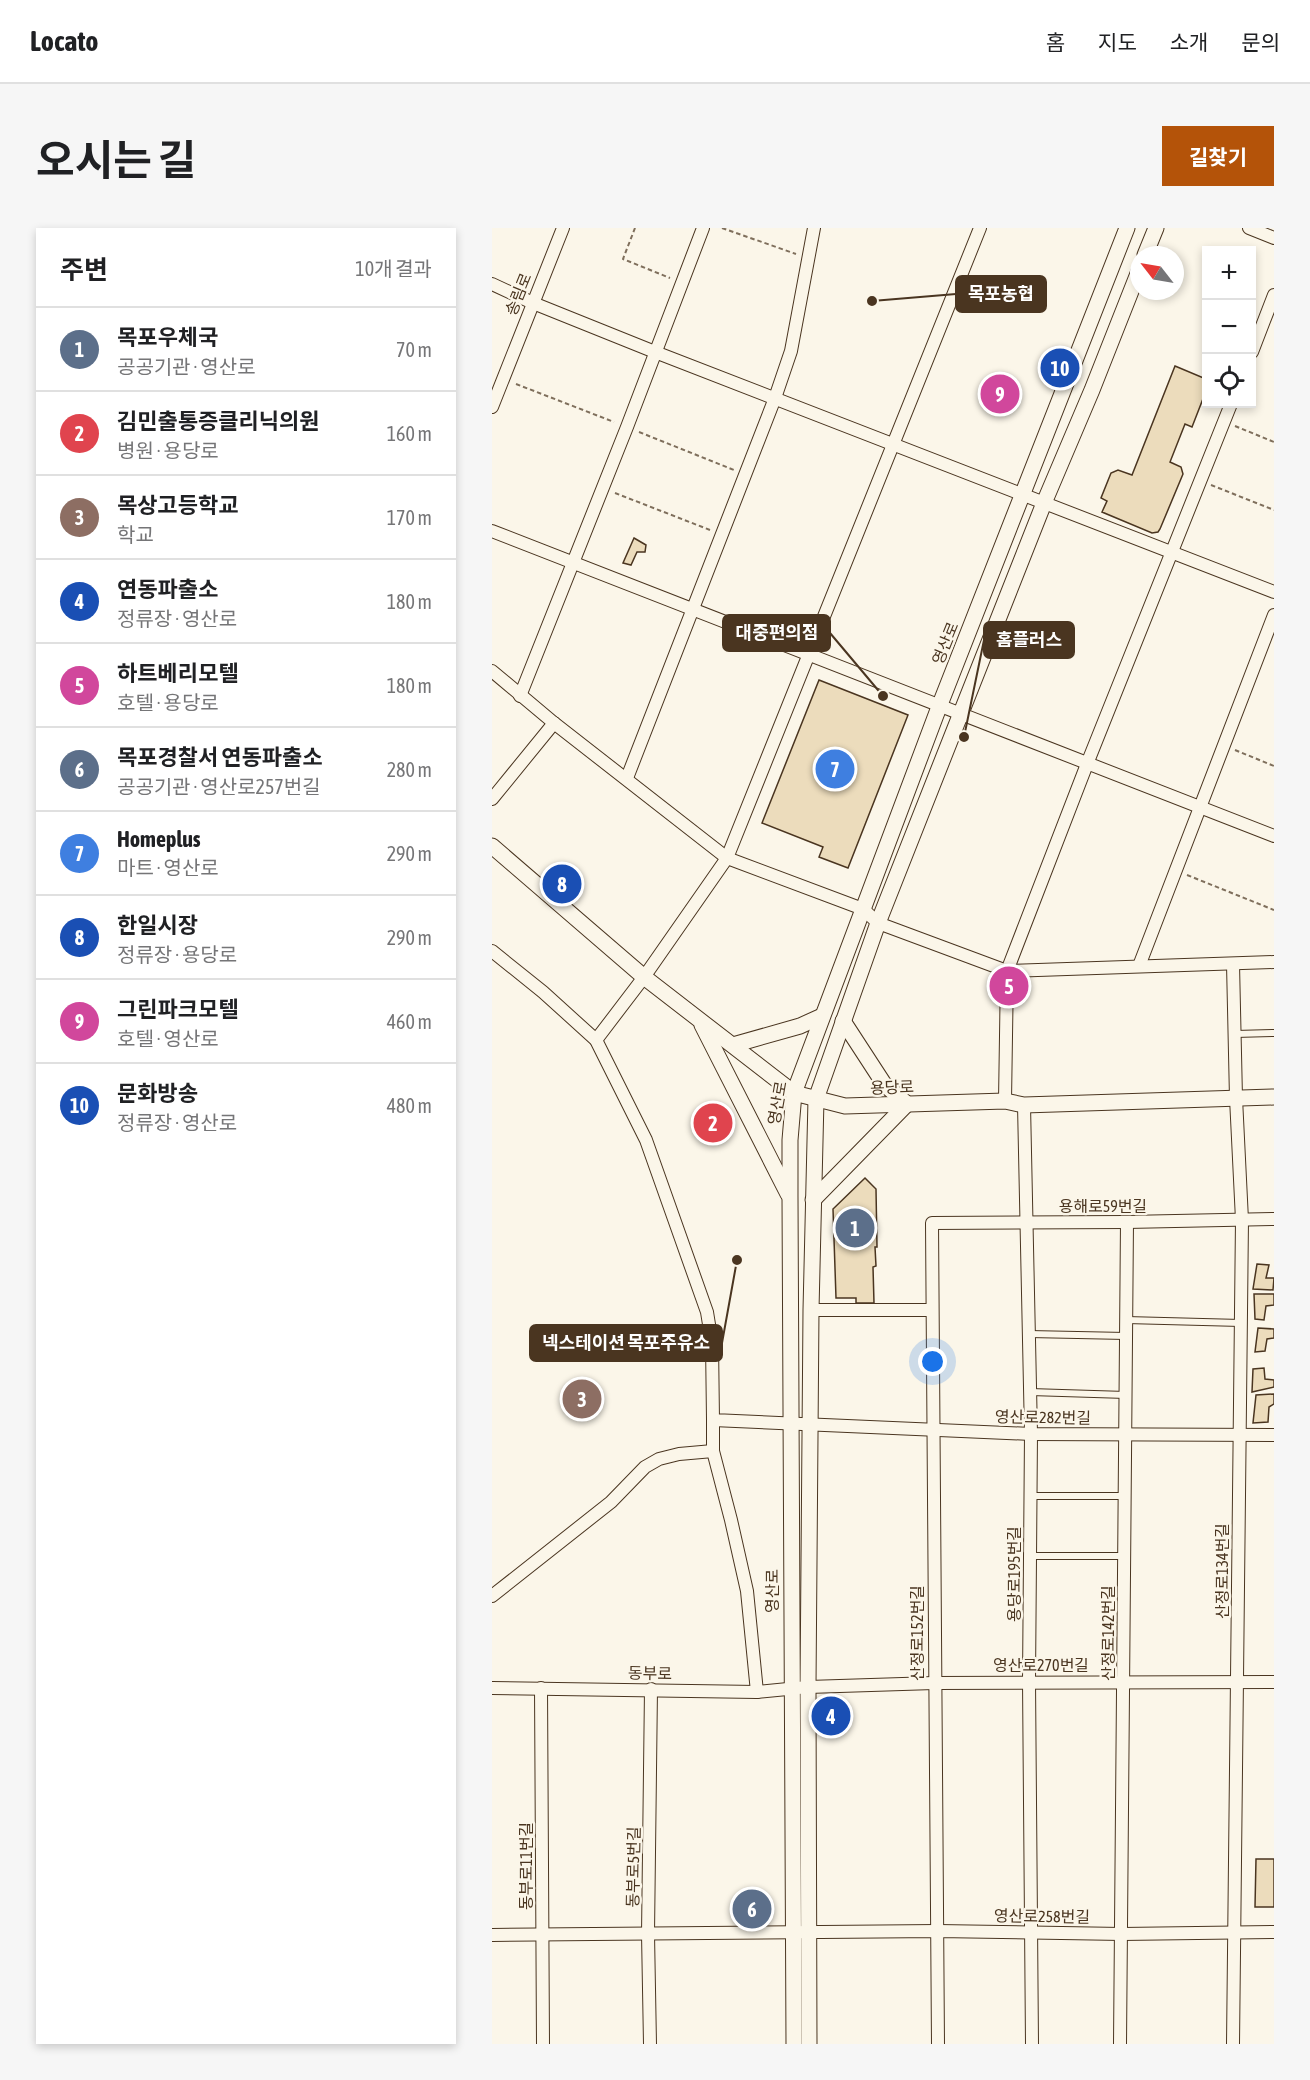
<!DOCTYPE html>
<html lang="ko">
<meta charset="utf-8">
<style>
:root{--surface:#fff;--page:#f6f6f6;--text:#202124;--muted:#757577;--line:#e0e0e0;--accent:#b45309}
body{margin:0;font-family:"Asap Condensed","Noto Sans KR",sans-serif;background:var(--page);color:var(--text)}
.controls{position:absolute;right:18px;top:18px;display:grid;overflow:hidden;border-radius:0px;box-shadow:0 3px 9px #0003}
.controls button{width:54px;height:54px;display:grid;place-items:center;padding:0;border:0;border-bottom:2px solid var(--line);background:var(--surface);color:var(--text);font:30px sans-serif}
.compass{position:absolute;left:638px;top:18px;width:54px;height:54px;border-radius:50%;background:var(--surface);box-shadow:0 3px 9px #0003;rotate:301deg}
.you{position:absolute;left:441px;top:1134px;width:21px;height:21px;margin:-15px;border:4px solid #fff;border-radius:50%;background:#1a73e8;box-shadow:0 0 0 9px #1a73e833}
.badge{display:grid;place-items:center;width:39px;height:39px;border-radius:50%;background:var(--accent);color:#fff;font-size:20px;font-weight:700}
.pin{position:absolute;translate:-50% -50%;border:3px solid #fff;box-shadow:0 2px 6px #0006}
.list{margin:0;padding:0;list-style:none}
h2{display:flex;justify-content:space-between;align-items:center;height:78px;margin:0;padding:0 24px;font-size:26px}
h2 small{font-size:20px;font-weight:400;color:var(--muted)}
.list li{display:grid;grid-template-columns:39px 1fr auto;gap:18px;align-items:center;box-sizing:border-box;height:84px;padding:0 24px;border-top:2px solid var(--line)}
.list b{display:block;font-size:22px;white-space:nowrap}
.list p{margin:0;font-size:20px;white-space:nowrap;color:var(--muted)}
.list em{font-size:20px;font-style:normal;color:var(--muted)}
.icon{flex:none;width:33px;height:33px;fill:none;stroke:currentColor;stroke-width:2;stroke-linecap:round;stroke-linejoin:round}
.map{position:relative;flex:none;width:782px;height:1816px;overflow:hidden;border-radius:0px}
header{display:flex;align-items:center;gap:36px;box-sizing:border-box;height:84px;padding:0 30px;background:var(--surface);border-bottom:2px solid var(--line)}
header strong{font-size:28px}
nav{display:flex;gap:33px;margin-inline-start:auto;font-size:21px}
.intro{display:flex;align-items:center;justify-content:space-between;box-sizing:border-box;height:144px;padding:0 36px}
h1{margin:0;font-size:42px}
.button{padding:15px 27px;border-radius:0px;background:var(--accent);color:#fff;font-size:21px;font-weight:700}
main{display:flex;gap:36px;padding:0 36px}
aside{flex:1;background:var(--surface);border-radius:0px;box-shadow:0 3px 9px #0003}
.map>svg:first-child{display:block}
.building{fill:#ecdcbc;stroke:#4a3520;stroke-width:1.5}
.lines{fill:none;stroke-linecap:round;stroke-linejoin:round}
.service-casing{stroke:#4a3520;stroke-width:8}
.minor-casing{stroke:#4a3520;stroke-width:14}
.tertiary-casing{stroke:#4a3520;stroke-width:17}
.path{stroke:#7f6f5c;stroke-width:2;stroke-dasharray:4.5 3;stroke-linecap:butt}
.service{stroke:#fbf6e9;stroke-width:6}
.minor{stroke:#fbf6e9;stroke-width:12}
.tertiary{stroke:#fbf6e9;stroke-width:15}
.labels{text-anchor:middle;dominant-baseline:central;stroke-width:4.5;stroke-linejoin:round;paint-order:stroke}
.street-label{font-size:16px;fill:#4a3520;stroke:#fbf6e9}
.leader{fill:none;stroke:#4a3520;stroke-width:2}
.callout-dot{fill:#4a3520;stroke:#fbf6e9;stroke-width:2}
.callout{fill:#4a3520;stroke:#4a3520;stroke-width:2}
.callout-label{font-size:18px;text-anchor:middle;font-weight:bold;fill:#fff}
</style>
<header>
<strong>Locato</strong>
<nav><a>홈</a><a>지도</a><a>소개</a><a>문의</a></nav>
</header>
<div class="intro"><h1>오시는 길</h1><a class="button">길찾기</a></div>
<main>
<aside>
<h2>주변<small>10개 결과</small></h2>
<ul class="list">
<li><span class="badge" style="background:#5c6f8a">1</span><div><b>목포우체국</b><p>공공기관 · 영산로</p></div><em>70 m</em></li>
<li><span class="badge" style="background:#e0444e">2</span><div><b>김민출통증클리닉의원</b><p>병원 · 용당로</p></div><em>160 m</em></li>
<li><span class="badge" style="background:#8d6e63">3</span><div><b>목상고등학교</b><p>학교</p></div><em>170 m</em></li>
<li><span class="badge" style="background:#1a4fb4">4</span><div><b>연동파출소</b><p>정류장 · 영산로</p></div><em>180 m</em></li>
<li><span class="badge" style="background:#d1479c">5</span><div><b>하트베리모텔</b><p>호텔 · 용당로</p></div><em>180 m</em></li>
<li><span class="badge" style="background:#5c6f8a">6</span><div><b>목포경찰서 연동파출소</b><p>공공기관 · 영산로257번길</p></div><em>280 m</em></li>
<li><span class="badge" style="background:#3f7fe0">7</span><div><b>Homeplus</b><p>마트 · 영산로</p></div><em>290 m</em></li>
<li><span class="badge" style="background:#1a4fb4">8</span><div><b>한일시장</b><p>정류장 · 용당로</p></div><em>290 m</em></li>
<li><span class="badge" style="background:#d1479c">9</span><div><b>그린파크모텔</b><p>호텔 · 영산로</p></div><em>460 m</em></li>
<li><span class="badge" style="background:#1a4fb4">10</span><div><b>문화방송</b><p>정류장 · 영산로</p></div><em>480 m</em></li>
</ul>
</aside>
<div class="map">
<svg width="782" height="1816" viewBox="0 0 782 1816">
<rect width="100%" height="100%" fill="#fbf6e9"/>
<g class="building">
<path d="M683 138 714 151V163L700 199 693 196 678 234 689 239 691 246 668 301 666 304 660 305 610 284 615 273 609 270 619 245 626 242 640 247Z"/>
<path d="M142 310 154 317 153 324H145L139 337 131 335Z"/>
<path d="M327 452 416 487 356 640 327 629 331 619 270 595Z"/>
<path d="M373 950 384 961 385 1019H383L384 1038 381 1039 382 1075H364V1070H344L341 981Z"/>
<path d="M765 1036 777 1037 774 1050H782L781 1062 761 1061Z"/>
<path d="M762 1066H782V1077L774 1078 772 1092 763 1091Z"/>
<path d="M766 1100 782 1101V1110L775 1111 773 1123 763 1124Z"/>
<path d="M772 1140 773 1151 782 1152V1159L760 1164 761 1141Z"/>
<path d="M782 1166V1176L777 1179 776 1194 761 1195 764 1167Z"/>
<path d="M764 1631H782V1679H763Z"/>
</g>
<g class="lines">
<defs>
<g id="service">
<path d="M743 806 782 805"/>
<path d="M634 1092 749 1095"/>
<path d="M537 1106 634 1108"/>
<path d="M538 1164 634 1167"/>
<path d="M539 1268H633"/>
<path d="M538 1328H633"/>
</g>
<g id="minor">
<path d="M757 0 782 10"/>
<path d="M0 56 41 75 163 124 782 364"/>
<path d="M760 124 782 67"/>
<path d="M0 179 71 0"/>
<path d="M0 303 782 608"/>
<path d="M0 443 62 495 235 630 371 681 386 695 515 743 782 734"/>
<path d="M28 468 135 199 211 0"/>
<path d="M135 550 283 170 299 123 322 0"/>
<path d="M0 571 62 495"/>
<path d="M0 723 51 764 104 812 154 912 215 1084 220 1115 221 1192 539 1206 782 1207"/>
<path d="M647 738 782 387"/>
<path d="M104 812 152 749 235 630 488 0"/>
<path d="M513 873 515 743 595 536 739 176"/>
<path d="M532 877 539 1206 537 1453 540 1816"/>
<path d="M319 1082H440"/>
<path d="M221 1192V1223L239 1292 255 1363 265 1464"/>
<path d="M0 1368 119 1274 153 1239 167 1231 187 1226 221 1223"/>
<path d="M0 1460 265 1464 316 1459 442 1455 782 1454"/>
<path d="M49 1460 51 1816"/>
<path d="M0 1707 446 1703 630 1706 782 1704"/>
<path d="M158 1816 156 1706 159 1461"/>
<path d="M446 1816 440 995 635 994 782 991"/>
<path d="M628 1816 635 994"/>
<path d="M741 1816 750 992 744 870 741 736"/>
</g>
<g id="tertiary">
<path d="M653 27 664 0"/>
<path d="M0 618 152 749 302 865 353 878 513 873 532 877 782 869"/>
<path d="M210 797 296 966"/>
<path d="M241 817 308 798 330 788"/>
<path d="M321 972 415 876 392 856 351 793"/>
<path d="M302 1816 298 969V912L302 865 447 479 635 0"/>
<path d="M317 1816 316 1459 319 1082 324 871 386 695 552 275 600 162 647 43"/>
</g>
</defs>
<use href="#service" class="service-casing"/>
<use href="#minor" class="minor-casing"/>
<use href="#tertiary" class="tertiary-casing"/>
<g class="path">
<path d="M143 0 131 31 178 50"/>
<path d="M230 0 304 26"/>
<path d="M24 156 122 194"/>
<path d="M743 198 782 214"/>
<path d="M147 204 242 242"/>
<path d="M719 257 782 282"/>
<path d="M123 265 218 302"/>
<path d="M743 522 782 538"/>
<path d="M695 647 782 682"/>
</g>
<use href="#service" class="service"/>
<use href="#minor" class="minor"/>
<use href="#tertiary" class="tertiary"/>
</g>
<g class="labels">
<g class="street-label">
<text transform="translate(26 66) rotate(-68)">송림로</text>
<text transform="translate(453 415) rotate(-68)">영산로</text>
<text transform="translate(400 859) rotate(-2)">용당로</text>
<text transform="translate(285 875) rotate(-80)">영산로</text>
<text x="611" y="978">용해로59번길</text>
<text transform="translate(551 1189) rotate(1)">영산로282번길</text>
<text transform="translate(730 1343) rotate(-90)">산정로134번길</text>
<text transform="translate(522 1346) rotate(-90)">용당로195번길</text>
<text transform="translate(280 1363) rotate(-90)">영산로</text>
<text transform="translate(425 1405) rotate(-90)">산정로152번길</text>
<text transform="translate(616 1405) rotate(-90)">산정로142번길</text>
<text x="549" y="1437">영산로270번길</text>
<text transform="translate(158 1445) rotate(1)">동부로</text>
<text transform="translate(34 1638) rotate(-90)">동부로11번길</text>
<text transform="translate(141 1639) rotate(-89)">동부로5번길</text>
<text transform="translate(550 1688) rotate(1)">영산로258번길</text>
</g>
</g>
<path class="leader" d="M380 73L464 66M391 468L338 405M472 509L492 412M245 1032L230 1115"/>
<g class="callout-dot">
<circle cx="380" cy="73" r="6"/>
<circle cx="391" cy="468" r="6"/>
<circle cx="472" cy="509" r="6"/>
<circle cx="245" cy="1032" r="6"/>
</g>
<g class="callout">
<rect x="464" y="48" width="90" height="36" rx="6"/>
<rect x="231" y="387" width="107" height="36" rx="6"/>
<rect x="492" y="394" width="90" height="36" rx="6"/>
<rect x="38" y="1097" width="192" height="36" rx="6"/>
</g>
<g class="callout-label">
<text x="509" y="72">목포농협</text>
<text x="285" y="411">대중편의점</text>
<text x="537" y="418">홈플러스</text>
<text x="134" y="1121">넥스테이션 목포주유소</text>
</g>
</svg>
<div class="controls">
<button>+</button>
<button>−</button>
<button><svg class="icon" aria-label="locate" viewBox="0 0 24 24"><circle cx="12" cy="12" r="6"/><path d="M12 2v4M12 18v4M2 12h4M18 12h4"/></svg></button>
</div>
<svg class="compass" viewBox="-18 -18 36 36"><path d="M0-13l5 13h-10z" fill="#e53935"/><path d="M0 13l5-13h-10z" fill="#757577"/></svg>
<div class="you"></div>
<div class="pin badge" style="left:363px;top:1000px;background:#5c6f8a">1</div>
<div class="pin badge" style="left:221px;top:895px;background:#e0444e">2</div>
<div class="pin badge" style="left:90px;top:1171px;background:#8d6e63">3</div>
<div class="pin badge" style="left:339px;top:1488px;background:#1a4fb4">4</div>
<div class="pin badge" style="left:517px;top:758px;background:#d1479c">5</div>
<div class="pin badge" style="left:260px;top:1681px;background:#5c6f8a">6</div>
<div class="pin badge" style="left:343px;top:541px;background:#3f7fe0">7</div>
<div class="pin badge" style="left:70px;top:656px;background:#1a4fb4">8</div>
<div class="pin badge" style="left:508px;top:166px;background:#d1479c">9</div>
<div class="pin badge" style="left:568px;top:140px;background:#1a4fb4">10</div>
</div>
</main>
